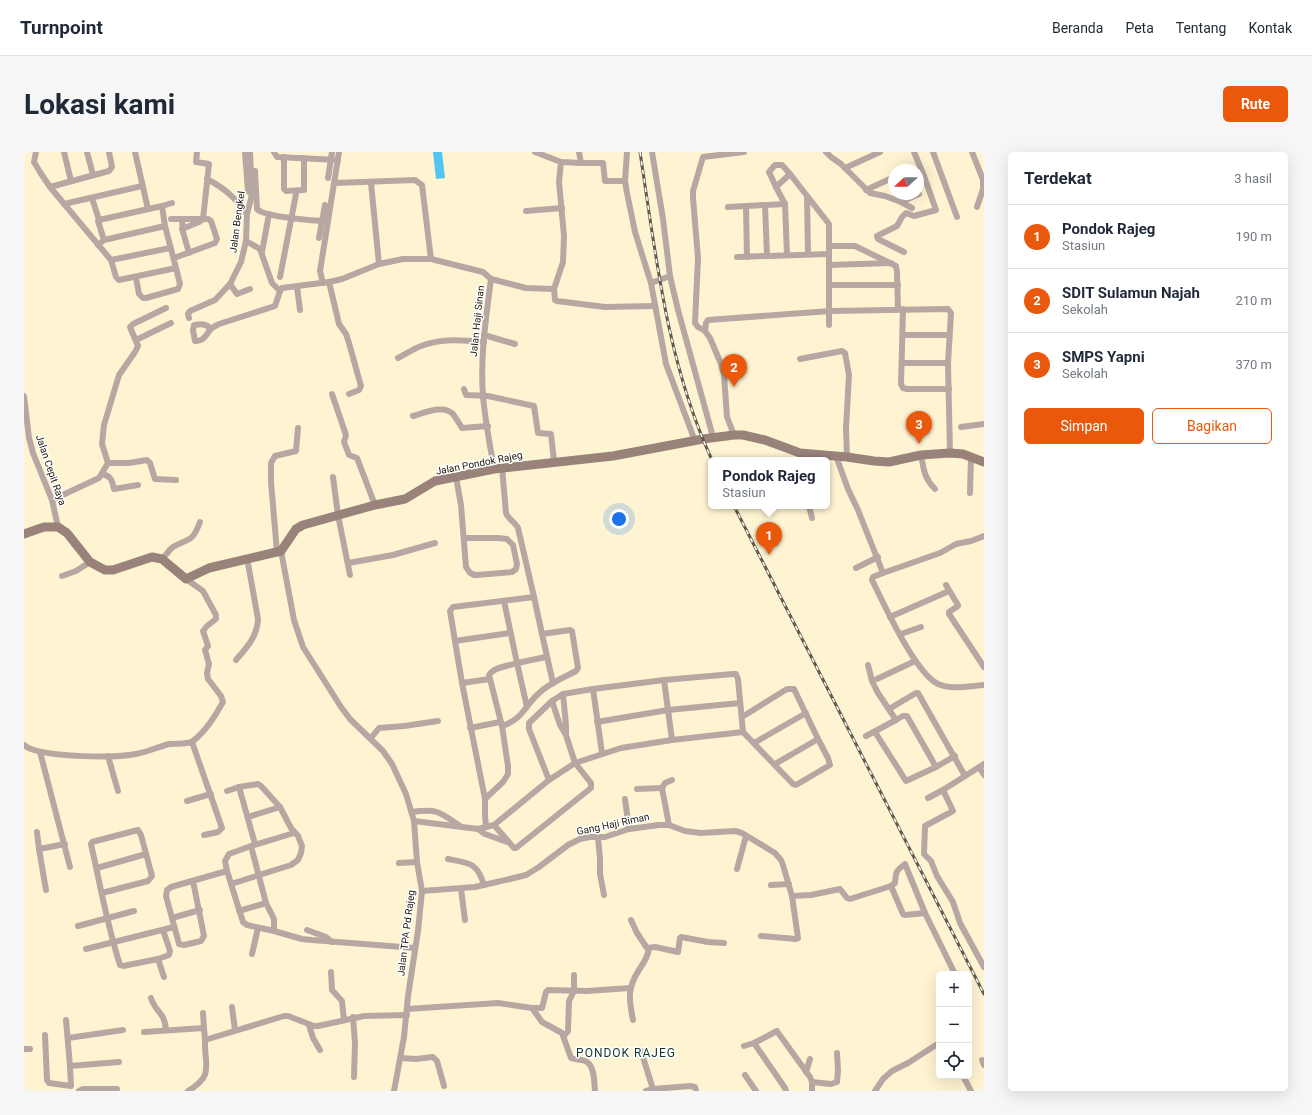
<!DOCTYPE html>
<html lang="id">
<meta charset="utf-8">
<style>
:root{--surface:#fff;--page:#f6f6f7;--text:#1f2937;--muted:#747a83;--line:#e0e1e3;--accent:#ea580c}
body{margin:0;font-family:Roboto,sans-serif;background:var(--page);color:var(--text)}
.controls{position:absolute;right:12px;bottom:12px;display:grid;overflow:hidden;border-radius:6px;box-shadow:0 4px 16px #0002}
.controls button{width:36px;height:36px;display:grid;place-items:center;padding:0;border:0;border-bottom:1px solid var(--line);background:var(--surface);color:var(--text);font:20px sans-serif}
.compass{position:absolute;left:864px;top:12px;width:36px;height:36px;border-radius:50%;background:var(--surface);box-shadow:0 4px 16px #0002;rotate:249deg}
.you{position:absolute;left:595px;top:367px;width:14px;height:14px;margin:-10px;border:3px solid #fff;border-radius:50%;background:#1a73e8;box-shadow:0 0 0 6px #1a73e833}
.badge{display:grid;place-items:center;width:26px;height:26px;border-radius:50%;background:var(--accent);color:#fff;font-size:13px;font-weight:700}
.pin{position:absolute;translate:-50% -33px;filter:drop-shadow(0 1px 2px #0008)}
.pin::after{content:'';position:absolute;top:21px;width:14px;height:12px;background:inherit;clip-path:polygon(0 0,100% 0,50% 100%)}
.popup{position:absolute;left:684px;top:305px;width:122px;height:52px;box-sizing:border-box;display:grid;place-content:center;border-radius:6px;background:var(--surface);filter:drop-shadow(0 1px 3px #0005);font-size:13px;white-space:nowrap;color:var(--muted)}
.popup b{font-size:15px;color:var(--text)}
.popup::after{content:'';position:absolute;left:50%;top:100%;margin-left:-8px;border:8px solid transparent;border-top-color:var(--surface)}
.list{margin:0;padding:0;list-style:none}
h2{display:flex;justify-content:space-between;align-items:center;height:52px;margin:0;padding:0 16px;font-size:17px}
h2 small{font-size:13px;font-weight:400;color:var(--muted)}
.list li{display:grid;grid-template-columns:26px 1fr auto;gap:12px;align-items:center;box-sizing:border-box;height:64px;padding:0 16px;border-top:1px solid var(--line)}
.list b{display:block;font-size:15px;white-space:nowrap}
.list p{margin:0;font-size:13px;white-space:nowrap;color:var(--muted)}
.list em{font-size:13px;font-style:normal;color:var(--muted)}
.actions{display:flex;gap:8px;padding:12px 16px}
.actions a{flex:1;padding:9px 0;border:1px solid var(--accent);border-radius:6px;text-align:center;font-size:14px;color:var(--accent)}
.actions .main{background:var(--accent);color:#fff}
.icon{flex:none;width:22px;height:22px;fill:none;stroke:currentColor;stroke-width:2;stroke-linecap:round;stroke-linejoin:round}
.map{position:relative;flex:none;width:960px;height:939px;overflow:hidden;border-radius:6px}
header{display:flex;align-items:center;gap:24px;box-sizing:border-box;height:56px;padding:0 20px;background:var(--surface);border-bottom:1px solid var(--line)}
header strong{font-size:19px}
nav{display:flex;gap:22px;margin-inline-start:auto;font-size:14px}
.intro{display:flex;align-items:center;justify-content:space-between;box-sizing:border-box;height:96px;padding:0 24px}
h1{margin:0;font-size:28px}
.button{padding:10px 18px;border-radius:6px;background:var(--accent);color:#fff;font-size:14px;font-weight:700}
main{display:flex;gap:24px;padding:0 24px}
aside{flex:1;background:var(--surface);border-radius:6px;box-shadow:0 4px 16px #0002}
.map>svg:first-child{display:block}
.water{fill:#52c5f0}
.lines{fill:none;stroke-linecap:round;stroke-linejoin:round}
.minor{stroke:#b7a7a2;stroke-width:6}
.secondary{stroke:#99827a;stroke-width:9}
.rail-casing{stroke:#615b49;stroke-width:3}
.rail{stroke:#fff;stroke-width:1.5;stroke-dasharray:4.5;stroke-linecap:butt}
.labels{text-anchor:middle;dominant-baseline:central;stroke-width:3;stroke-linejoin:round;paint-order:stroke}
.street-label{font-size:10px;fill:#1d190d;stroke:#fff}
.quarter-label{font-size:12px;letter-spacing:1px;fill:#153630;stroke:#fff}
</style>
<header>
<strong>Turnpoint</strong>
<nav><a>Beranda</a><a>Peta</a><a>Tentang</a><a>Kontak</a></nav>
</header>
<div class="intro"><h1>Lokasi kami</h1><a class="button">Rute</a></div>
<main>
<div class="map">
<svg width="960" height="939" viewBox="0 0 960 939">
<rect width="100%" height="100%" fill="#fef4d2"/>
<path class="water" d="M409 0H418L421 26 412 27Z"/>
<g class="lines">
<g class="minor">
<path d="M12 0 10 10 16 20 26 35 87 108 92 125 95 128 152 116 141 74"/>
<path d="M40 0 47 29"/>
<path d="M63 0 69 23"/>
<path d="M111 0 124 57"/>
<path d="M221 0 224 39 228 43"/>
<path d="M250 0 253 5 314 8"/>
<path d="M511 0 537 10 557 11H579L581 29H601"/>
<path d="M555 0 557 11"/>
<path d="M603 0 601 29 603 41 611 80 627 131 642 212 671 289"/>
<path d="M802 0 807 5 817 12 846 41 861 44 877 50 895 42"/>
<path d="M909 0 933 65"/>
<path d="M948 0 959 28V37L953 55"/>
<path d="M260 5V37L262 39 280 38V6"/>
<path d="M821 16 856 0"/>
<path d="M231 19 233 57C240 65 291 69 304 69"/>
<path d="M766 22 758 13H751L745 20 752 35 766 22 805 72V173"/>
<path d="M304 26 308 0"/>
<path d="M183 27C202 37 211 46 223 62"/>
<path d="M311 31 391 28 398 33 407 107"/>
<path d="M347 31 355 112"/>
<path d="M26 35 85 19 88 15 85 0"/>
<path d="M752 35 761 52 763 103"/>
<path d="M842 38 870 25"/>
<path d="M783 45 784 102"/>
<path d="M68 46 75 68"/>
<path d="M877 50 888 56"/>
<path d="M40 52 118 34"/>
<path d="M741 53 743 104"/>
<path d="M138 54 148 51"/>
<path d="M704 55 761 52"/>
<path d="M722 55 723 105"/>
<path d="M502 59 538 56"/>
<path d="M147 67H184L187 69 193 87 191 91 150 106"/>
<path d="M158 67 159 80 165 101"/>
<path d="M158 77 175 70 179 67 185 12 172 10 173 0"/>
<path d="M295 86 301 53"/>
<path d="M222 89 236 97 248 131 256 139"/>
<path d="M74 93 80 88 141 74 138 54 75 68 74 69 80 88"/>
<path d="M805 94H831L872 114 873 120 874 157"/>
<path d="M238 100 245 62"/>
<path d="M880 100 854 87 853 84 873 74 878 65 882 61 890 64 912 58 900 24 890 0"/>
<path d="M713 105 805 102"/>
<path d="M87 108 146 96"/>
<path d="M805 113 867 111"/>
<path d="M646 124 654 158 689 285"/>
<path d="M256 125 272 42"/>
<path d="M112 126 115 142 119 146H122L154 137 156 132 152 116"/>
<path d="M467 127 502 136 530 137 539 110 540 84 535 30 537 10"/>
<path d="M305 130 315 172 322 182 325 191 337 234 335 238 325 242"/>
<path d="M299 131 296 119 315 0"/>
<path d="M627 131 646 124 639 67 628 0"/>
<path d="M206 132 213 142 226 137"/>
<path d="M805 133H874"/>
<path d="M273 135 276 158"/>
<path d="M530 137 531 148 533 149 581 155 631 154"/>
<path d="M879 157 877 232 879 236 883 237H925"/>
<path d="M165 166 164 162 166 159 191 148 206 132 217 110 222 89 223 62 228 43 226 0"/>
<path d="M187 177C182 171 177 172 170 173L169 178 171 189C179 190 182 183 186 178 188 175 192 174 195 172L251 154 256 139 258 136 305 130 318 127 355 112 379 107H407L459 120 467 127C462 166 456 205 459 244 461 268 466 293 470 317"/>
<path d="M681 179 682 171 684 168 806 159 924 157 927 161 924 211 926 301"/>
<path d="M460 183 491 192"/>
<path d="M879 183H925"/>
<path d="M112 188 147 171"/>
<path d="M374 206C382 202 389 197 397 194 418 186 439 188 460 190"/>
<path d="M776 207 818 199 821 201 825 223 822 276 823 305"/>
<path d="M878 211H924"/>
<path d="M440 237 442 243 464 244 510 254 514 281 527 282 530 309"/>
<path d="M308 242 322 283 320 290 325 303 333 306 351 353"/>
<path d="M0 244 5 286 9 301 28 348 34 375"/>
<path d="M389 264C400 261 420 252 429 262 432 266 435 271 438 276L464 274"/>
<path d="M937 275 960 272"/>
<path d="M710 283 703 265 700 223 697 212 686 186 681 179 674 175 671 171 674 106 669 46V39L679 5 720 0"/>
<path d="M897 303C900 318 900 326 911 337"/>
<path d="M812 304 824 337 834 358 859 421 849 425 848 428C860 452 891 521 914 532 928 538 945 534 960 533"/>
<path d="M84 311 78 292 80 273 95 223 111 200 114 194 106 175 109 172 142 156"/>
<path d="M478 315 482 361C484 367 491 370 494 376L510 445"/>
<path d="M78 322C87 324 88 328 90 337L114 333"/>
<path d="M309 325 314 363 326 423"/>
<path d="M432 325 437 353 442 415C445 420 447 423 453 423L488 420 492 417 493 412 489 393 483 387 474 386H440"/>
<path d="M946 341 947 305"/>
<path d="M28 348 75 326 84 311H105L123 308 126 311 131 327 152 328"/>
<path d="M785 354 788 366"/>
<path d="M257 399 270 468 279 495 317 555 326 567 359 599 368 612 382 642 390 669 393 710 398 739 394 779 384 844 380 885 370 939"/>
<path d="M253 400 247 330V311L251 304 272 299 274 276"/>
<path d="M138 407C142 403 145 398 149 395 166 385 168 391 176 370"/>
<path d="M324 411 369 403 411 391"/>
<path d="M832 416 854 405"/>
<path d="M859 421 916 401 932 392 947 389 960 384"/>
<path d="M38 424 52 419 66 410"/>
<path d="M922 433 934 453V454L925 460V462L960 515"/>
<path d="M866 465 925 439"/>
<path d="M518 482 529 531"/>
<path d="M877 482 897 475"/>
<path d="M431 489 486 481"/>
<path d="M212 508C223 495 233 485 234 467L223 406"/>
<path d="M844 513 848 529 854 541 872 568 879 564H883L912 615"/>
<path d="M853 527 891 509"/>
<path d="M640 528 648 588"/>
<path d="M438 531 466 527"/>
<path d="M539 542 542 573V582"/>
<path d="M503 555 493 511 522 505"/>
<path d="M865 557 892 541H894L941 624"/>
<path d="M573 570 644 558 716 551"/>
<path d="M446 576 476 570"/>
<path d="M851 580 882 629 912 615 931 604"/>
<path d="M842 584 872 568"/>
<path d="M347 586 355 576 380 574 414 569"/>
<path d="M168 590 198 676 194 680 180 683"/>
<path d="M730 591 782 561"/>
<path d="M0 593C15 606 92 606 112 602 123 600 134 595 145 592 152 591 163 593 169 589 182 579 191 564 199 550L197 544 184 527 183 521 185 512 181 498 184 494 179 479 183 474 192 467V463L179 439 162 427"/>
<path d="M16 600 46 715"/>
<path d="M578 601 569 537 640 528 709 522H712L714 527 719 580 769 632 772 633 806 613 804 606 794 587 770 537H763L718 565"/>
<path d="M84 604 94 639"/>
<path d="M751 612 794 587"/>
<path d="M960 612 919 638 929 659 901 674 900 702 907 709 913 724 929 750 936 771 960 815"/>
<path d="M955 615 960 623"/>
<path d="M525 628 505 577V571L528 549 539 542 569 537"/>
<path d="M613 637 638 636"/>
<path d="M203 639 215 635 231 692"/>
<path d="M904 646 919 638"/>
<path d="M461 647 479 630 484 622V614L478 574 465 523C469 515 485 514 493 511L480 449"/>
<path d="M601 647 605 677"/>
<path d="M163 649 187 642"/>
<path d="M388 660C413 656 416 660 436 674"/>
<path d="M224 665 256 655"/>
<path d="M390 669 454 677 470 673 525 628 551 611 597 596 648 588 719 580"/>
<path d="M470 673 490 696H492L567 636V631L551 611 542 583 536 573 528 549"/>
<path d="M645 673 638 636 641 631 648 628"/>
<path d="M462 675 461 663V647L438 531 426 459 429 455 510 445 518 482 546 478 548 479 554 516 552 519C539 526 525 531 514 542 500 555 499 567 478 574"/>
<path d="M454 677 461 682 483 690"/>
<path d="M13 680 15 697 41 692"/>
<path d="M270 681 227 694 242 751 250 767V779L278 787 288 788 391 796"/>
<path d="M574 686 576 707V722L580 743"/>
<path d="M227 694 205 702 201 709 203 719 219 770 223 773 250 779"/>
<path d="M15 697 22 738"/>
<path d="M424 707C445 711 453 710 460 733"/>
<path d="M375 711 393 710"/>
<path d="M73 716 122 702"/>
<path d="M713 717 722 684"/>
<path d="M169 729 180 784 177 789 160 793 155 792 154 788 142 744 143 738 147 735 203 719"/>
<path d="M207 732 267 713 274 708 277 701 278 694 274 684 267 676 256 655 237 634 234 632 215 635"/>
<path d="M747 733 765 732"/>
<path d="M867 734 879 762 881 763 901 761"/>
<path d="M437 737 441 768"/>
<path d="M398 739 451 735 486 727 502 723 515 715 544 693 556 687 566 685H581L605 677 635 673H645L661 679 677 681 711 679 718 681 751 701 757 708 759 713 768 744 774 786 772 787 737 784"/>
<path d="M78 741 124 729 128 724 117 683 114 678 68 690 67 692C76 732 83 773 96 813L99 814 134 807"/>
<path d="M768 744 787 743 816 737 823 746 826 747 867 734 871 731C872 719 872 719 881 712L901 761 931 822"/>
<path d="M215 759 242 751"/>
<path d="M148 766 176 758"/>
<path d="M607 768 613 781 623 796 631 795 654 800 656 786 657 785 684 790 700 791"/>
<path d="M54 774 110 759"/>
<path d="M139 778 146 799 145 803 134 807 140 825"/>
<path d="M283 778 302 785 308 790"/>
<path d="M62 797 150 775"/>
<path d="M228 802 234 776"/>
<path d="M307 820 308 838 318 849 320 868"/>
<path d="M127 846C131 860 141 860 142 878"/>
<path d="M208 855 211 878"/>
<path d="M508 856H518L522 840 524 838 563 839 606 836"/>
<path d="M383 857 474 851 508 856 518 870 538 881 547 906C552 908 559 907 563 910 571 915 570 931 571 939"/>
<path d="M179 861 180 876"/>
<path d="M329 865 331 891 330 925"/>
<path d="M42 868 46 914"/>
<path d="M609 868C605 848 603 836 615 818 620 810 624 805 625 796"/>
<path d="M285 873 289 886 296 898"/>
<path d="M753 879 730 891 761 936 762 939"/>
<path d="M120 880 180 876 181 888"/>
<path d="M755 882 786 925 788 930V939"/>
<path d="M21 883 23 928 25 931 47 934 46 914 95 910"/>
<path d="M540 884 544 879 545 849 550 839V823"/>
<path d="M44 886 99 878"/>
<path d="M720 894 730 891"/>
<path d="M0 897H6"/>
<path d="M617 899 629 937"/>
<path d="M377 906 392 907 409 905 413 909 420 934"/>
<path d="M958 908 960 913"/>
<path d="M782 920 786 907"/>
<path d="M721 923 732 939"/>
<path d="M939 924 947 939"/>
<path d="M788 930 807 932 813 930 814 918 813 901"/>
<path d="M55 939 59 937H93"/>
<path d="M164 939C191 923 180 914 181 888L260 864H264L290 874H294L340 864 383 863"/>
<path d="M622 939 629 937 666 934 671 935 672 939"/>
<path d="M851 939 859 927 868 919 884 911 915 891"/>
</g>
<path class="secondary" d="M0 382 20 375H34L43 381 66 410 81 418H89L128 405 138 407 162 427 185 416 257 399 272 377 279 373 351 353 381 347 411 329 470 317 589 304 679 287 710 283H719L741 288 776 301 823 305 850 309 865 310 897 303 926 301 939 302 960 310"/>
<defs>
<g id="rail">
<path d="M616 0C632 104 643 211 688 308"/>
<path d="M710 354 960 842"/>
</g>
</defs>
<use href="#rail" class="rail-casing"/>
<use href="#rail" class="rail"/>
</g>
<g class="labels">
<g class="street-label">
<text transform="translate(213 70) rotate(-82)">Jalan Bengkel</text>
<text transform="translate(453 169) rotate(-84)">Jalan Haji Sinan</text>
<text transform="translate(455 311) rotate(-11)">Jalan Pondok Rajeg</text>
<text transform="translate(27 318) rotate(71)">Jalan Cepit Raya</text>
<text transform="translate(589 672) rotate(-12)">Gang Haji Riman</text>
<text transform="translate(382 781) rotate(-83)">Jalan TPA Pd Rajeg</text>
</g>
<g class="quarter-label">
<text x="602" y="901">PONDOK RAJEG</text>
</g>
</g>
</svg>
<div class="controls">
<button>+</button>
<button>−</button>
<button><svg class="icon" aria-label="locate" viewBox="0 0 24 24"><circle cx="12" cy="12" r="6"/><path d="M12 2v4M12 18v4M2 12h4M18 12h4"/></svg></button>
</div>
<svg class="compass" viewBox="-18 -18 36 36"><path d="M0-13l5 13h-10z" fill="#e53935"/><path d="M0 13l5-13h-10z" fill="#747a83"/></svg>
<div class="you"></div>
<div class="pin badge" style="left:745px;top:403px">1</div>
<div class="popup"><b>Pondok Rajeg</b>Stasiun</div>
<div class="pin badge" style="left:710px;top:235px">2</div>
<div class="pin badge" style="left:895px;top:292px">3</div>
</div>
<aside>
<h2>Terdekat<small>3 hasil</small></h2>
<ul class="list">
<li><span class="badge">1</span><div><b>Pondok Rajeg</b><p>Stasiun</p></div><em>190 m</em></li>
<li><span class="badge">2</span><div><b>SDIT Sulamun Najah</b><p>Sekolah</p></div><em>210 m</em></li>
<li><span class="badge">3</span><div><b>SMPS Yapni</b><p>Sekolah</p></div><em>370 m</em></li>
</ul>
<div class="actions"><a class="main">Simpan</a><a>Bagikan</a></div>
</aside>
</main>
